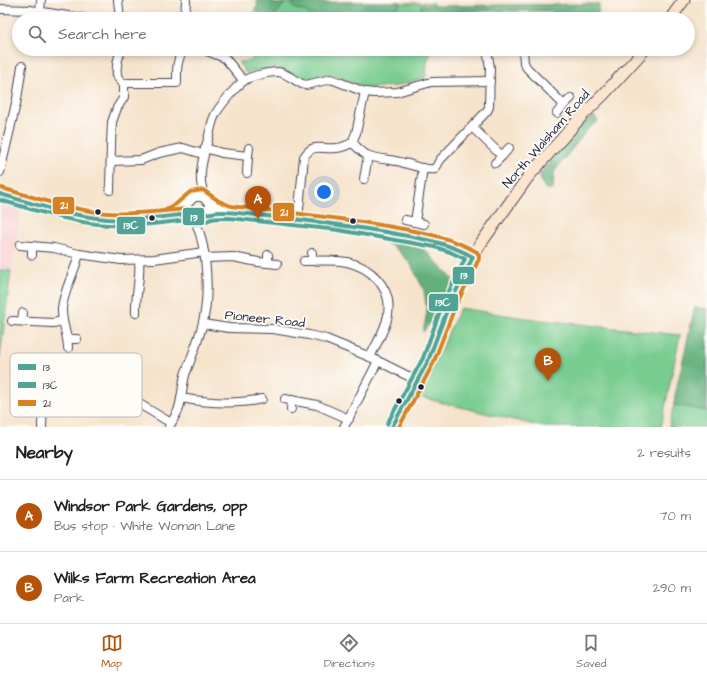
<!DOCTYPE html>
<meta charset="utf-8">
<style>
:root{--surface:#fff;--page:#f2f2f2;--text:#222;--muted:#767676;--line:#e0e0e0;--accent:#b45309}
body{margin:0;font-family:"Architects Daughter",sans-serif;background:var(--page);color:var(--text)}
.you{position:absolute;left:324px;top:192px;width:14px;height:14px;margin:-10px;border:3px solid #fff;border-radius:50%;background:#1a73e8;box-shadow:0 0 0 6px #1a73e833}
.badge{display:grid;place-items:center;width:26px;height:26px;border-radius:50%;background:var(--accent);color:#fff;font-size:13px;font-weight:700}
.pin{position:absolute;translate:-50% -33px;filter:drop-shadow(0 1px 2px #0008)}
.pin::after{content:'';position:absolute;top:21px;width:14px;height:12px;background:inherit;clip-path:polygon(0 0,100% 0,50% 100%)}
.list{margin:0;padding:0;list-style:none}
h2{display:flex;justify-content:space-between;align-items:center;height:52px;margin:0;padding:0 16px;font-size:17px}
h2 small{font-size:13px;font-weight:400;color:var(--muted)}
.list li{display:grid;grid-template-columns:26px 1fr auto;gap:12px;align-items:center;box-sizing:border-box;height:72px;padding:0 16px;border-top:1px solid var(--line)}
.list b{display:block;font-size:15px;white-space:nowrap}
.list p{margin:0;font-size:13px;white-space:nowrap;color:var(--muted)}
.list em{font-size:13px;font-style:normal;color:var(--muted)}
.icon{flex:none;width:22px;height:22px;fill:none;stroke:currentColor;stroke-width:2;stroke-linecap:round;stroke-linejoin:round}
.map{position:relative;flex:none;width:707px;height:427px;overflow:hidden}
.search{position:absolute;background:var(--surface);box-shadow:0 2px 6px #0003;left:12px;right:12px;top:12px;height:44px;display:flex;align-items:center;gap:10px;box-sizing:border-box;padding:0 14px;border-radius:22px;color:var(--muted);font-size:15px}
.sheet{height:196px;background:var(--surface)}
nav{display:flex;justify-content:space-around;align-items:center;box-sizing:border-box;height:56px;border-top:1px solid var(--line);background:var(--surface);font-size:11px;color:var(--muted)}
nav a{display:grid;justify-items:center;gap:2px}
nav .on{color:var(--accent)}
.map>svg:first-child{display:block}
.built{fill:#f7cfd4}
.green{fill:#78cc8f;stroke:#4d7765}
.forest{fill:#62b07a;stroke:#42695a}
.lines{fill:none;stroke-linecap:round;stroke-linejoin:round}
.minor-casing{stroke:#423f51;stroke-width:10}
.tertiary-casing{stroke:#423f51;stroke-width:12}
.secondary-casing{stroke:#423f51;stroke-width:13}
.minor{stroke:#fff;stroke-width:8}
.tertiary{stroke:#fff;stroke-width:10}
.secondary{stroke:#fbe5cf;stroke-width:11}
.bus-1-casing{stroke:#fdfcf7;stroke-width:7}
.bus-2-casing{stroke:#fdfcf7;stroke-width:7}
.bus-3-casing{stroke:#fdfcf7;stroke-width:7}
.bus-1{stroke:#51a396;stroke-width:4}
.bus-2{stroke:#51a396;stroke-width:4}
.bus-3{stroke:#d78222;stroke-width:4}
.bus-dot{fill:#22223b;stroke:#fdfcf7;stroke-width:1.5}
.labels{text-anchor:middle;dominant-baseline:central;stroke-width:4;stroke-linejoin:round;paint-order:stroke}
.street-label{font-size:13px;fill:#22223b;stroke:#fdfcf7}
.key{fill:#fdfcf7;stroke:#bbbbbf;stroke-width:1}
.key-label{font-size:11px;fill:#22223b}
.line-badge{stroke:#fdfcf7;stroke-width:1.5}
.badge-label{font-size:11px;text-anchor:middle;font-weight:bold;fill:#fff}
</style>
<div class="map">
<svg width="707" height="427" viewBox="0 0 707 427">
<rect width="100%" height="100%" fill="#fdfcf7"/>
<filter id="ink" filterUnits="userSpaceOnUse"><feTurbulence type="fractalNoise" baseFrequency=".025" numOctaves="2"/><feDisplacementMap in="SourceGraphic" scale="8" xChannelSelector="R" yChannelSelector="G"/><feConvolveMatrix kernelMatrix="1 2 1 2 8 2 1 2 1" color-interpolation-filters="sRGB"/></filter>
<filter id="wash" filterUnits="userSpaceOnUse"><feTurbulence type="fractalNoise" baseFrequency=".012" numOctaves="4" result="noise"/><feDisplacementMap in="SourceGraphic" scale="16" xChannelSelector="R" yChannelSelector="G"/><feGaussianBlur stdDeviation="0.9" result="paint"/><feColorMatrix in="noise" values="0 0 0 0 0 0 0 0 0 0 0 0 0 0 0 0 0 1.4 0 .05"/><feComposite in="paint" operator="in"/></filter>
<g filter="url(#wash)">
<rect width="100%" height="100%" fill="#f6e3cc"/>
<path class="built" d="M0 201 21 206 11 271 0 357Z"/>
<g class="green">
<path d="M285 3H433L434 19H254L255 8Z"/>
<path d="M253 49H432L427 62 426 77 397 86 365 88 331 74C322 73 315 80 305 80L276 67 246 73 238 62 252 61Z"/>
<path d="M0 270 11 271 0 357Z"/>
<path d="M695 307 707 309V427H669Z"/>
<path d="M460 308 532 319 680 335 661 427H543L419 397Z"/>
</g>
<g class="forest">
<path d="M257 0H273V4L285 3 276 14 274 19H264L258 12Z"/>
<path d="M345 2H401L398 8 393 11 388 19C383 19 380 16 375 16 369 16 365 20 359 19 356 18 354 15 351 14 346 11 340 15 337 19H311C308 10 302 11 294 8L291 3Z"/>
<path d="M599 4 598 16H553V11H465V16H438L437 18 428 17 424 15 420 6Z"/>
<path d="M594 116 598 121 587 130 554 172 553 189H546L541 182 540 174C556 154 572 130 594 116Z"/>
<path d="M377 238 395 240 425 250 453 279 432 320 423 332 427 312 424 290 410 263 394 247Z"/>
<path d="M695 307 707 309V411L674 405 675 395Z"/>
</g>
</g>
<g filter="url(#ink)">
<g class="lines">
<defs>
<g id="minor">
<path d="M118 0 120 19"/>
<path d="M0 9 30 10 87 19"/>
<path d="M40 11 41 0"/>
<path d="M185 19 186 0"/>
<path d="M122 49C118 56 114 73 119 79 120 81 122 82 124 84L128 83H177C177 70 176 60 184 49"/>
<path d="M202 49 225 58 243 80"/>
<path d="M523 49 524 63 527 68 564 105 571 98"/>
<path d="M557 113 564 105"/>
<path d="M472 127 502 156 509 148"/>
<path d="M352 143C357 146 361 152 367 155 378 160 392 159 404 163 414 165 424 171 435 169L440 160 487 111 489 107 490 68 487 49"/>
<path d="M205 148 222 153 248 156 247 173"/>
<path d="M248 156 249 148"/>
<path d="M111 161 141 160 159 153 183 148 203 154"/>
<path d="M495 163 502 156"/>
<path d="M423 168 415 222 424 224"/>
<path d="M0 172 17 99 22 66"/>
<path d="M364 179 368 156"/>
<path d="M110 190 111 144 112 122 117 108 124 97V84"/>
<path d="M206 198C195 178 204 156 209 135 211 128 212 121 215 115 219 107 237 85 245 80 251 76 270 72 277 72 283 71 296 81 302 84L306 85 331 79 365 92 374 93 397 92 431 82 490 81"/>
<path d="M298 219 304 157C313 142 322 150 336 148 342 148 347 145 352 143L356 133 365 92"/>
<path d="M405 220 415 222"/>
<path d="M20 245 54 248 79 254 121 260 154 259 204 252"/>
<path d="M312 253V261"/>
<path d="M32 255V246"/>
<path d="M205 258 233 257 258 262 277 264"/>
<path d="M304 261C332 260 358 257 378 280 387 291 390 301 388 315 386 329 376 344 370 357"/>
<path d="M268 263V255"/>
<path d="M136 313C135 295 141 279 139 260"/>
<path d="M12 321 53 323 63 321"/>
<path d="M22 321 23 313"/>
<path d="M203 324 229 328 273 329 309 335 326 339 370 357 418 381"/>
<path d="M68 339H77"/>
<path d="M68 348C68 335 61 322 62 308 64 289 75 272 79 254"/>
<path d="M119 361C119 373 118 387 126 396L171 423"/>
<path d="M39 380 48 382"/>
<path d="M181 398C208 403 234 405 262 399"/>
<path d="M285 399 317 405 349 419"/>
<path d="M291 409 292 400"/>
<path d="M42 427 43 400 51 373"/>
<path d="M169 427C172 422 175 416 178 411 182 400 182 387 185 375 191 358 198 342 202 326 210 297 208 244 193 217"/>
<path d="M344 427 378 361"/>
</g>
<g id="tertiary">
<path d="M0 194C35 204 71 216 107 219 135 221 162 217 189 214"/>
<path d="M187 209C193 223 206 221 210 207"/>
<path d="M209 213 229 212 339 224 442 243 460 249 473 257"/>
<path d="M171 214 180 209 193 197 197 196H202L216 206 226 211"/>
</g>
<g id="secondary">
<path d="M670 19 684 0"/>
<path d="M392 427 428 361 449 305 460 281 479 246 528 177 580 118 605 93 645 49"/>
</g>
</defs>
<use href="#minor" class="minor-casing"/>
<use href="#tertiary" class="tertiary-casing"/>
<use href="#secondary" class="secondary-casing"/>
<use href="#minor" class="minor"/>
<use href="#tertiary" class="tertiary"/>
<use href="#secondary" class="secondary"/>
<defs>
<path id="bus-1" d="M0 194C35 204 70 216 107 219 134 221 162 217 189 214 200 222 201 214 211 213 220 211 229 212 238 213 288 218 337 224 386 232 417 238 445 241 473 257L449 305 428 361 392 427"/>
<path id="bus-2" d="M0 200C35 210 71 223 108 225 134 227 161 223 187 220 200 228 201 222 212 219 217 218 224 218 229 218L338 230 435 247 450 252 465 259 443 303 423 358 387 424"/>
<g id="bus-3">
<path d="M2 188C36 198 71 210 107 213 133 215 160 211 187 209"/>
<path d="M164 211 176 204 190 192 203 190 219 201 231 206C283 212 335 217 387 226 419 232 449 236 477 252L479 255V259L455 307 433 364 399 427"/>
</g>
</defs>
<use href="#bus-1" class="bus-1-casing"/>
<use href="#bus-2" class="bus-2-casing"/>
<use href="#bus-3" class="bus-3-casing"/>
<use href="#bus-1" class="bus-1"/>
<use href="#bus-2" class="bus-2"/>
<use href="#bus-3" class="bus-3"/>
</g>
</g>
<g class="bus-dot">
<circle cx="98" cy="212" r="3.5"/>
<circle cx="152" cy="218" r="3.5"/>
<circle cx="353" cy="221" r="3.5"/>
<circle cx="421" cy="387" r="3.5"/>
<circle cx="399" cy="401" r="3.5"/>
</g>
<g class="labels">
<g class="street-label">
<text transform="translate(546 139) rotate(-49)">North Walsham Road</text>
<text transform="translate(265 319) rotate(6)">Pioneer Road</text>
</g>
</g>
<rect x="10" y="353" width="132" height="64" rx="6" class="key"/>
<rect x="18" y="364" width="18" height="6" fill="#51a396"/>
<rect x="18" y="382" width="18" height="6" fill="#51a396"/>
<rect x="18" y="400" width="18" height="6" fill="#d78222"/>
<g class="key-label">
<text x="43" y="371">13</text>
<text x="43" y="389">13C</text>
<text x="43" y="407">21</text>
</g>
<g class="line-badge">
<rect x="52" y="196" width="23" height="19" rx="4" fill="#d78222"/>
<rect x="272" y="202" width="23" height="20" rx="4" fill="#d78222"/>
<rect x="182" y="207" width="23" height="19" rx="4" fill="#51a396"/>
<rect x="116" y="216" width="30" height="19" rx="4" fill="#51a396"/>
<rect x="452" y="266" width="23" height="19" rx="4" fill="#51a396"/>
<rect x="428" y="293" width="31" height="19" rx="4" fill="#51a396"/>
</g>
<g class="badge-label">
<text x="64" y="209">21</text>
<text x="284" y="216">21</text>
<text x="194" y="221">13</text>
<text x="131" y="229">13C</text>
<text x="464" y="279">13</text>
<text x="443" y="306">13C</text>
</g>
</svg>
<div class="you"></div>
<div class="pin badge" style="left:258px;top:219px">A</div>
<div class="pin badge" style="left:548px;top:381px">B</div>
<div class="search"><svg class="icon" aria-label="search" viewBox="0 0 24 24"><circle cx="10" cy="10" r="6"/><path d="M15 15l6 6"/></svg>Search here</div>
</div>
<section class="sheet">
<h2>Nearby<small>2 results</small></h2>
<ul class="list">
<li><span class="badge">A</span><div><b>Windsor Park Gardens, opp</b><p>Bus stop · White Woman Lane</p></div><em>70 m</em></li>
<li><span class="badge">B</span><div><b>Wilks Farm Recreation Area</b><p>Park</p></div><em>290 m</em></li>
</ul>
</section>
<nav>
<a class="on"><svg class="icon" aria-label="map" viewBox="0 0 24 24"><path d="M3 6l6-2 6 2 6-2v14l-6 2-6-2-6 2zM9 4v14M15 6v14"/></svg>Map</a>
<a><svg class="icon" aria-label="directions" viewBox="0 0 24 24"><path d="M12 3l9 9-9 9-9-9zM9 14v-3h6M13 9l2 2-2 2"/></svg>Directions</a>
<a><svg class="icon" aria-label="saved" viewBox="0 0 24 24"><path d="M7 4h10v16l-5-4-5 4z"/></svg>Saved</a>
</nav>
